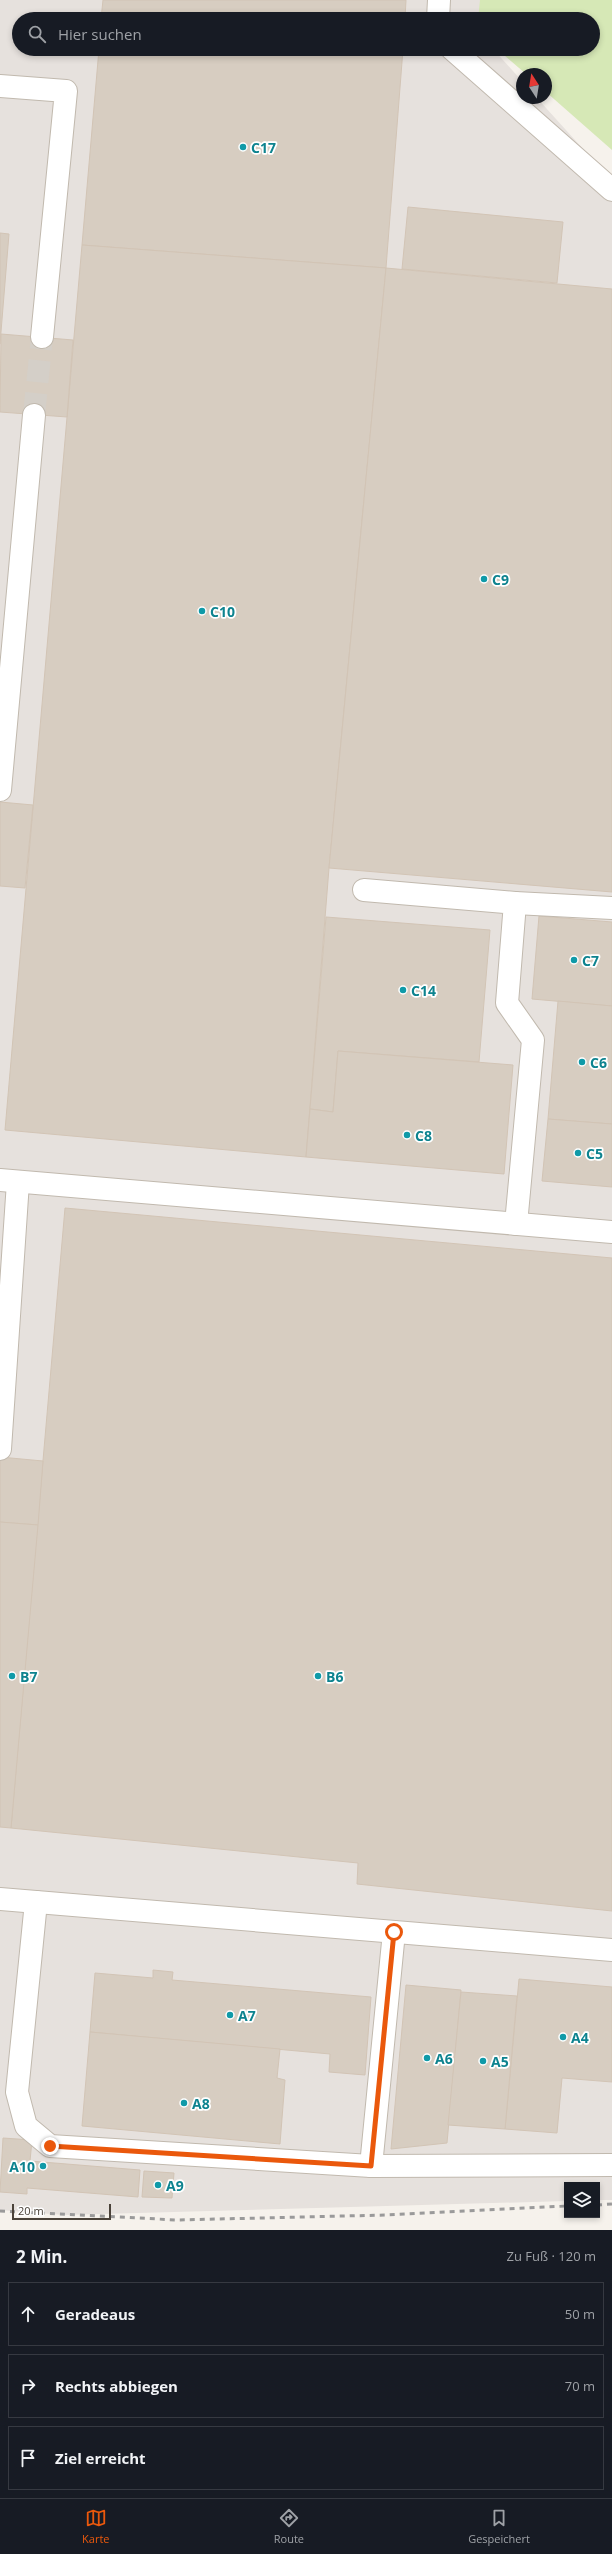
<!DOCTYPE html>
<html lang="de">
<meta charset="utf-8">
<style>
:root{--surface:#171b24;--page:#20242c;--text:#f1f3f6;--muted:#9ea1a6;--line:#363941;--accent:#ea580c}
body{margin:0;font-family:"Open Sans",sans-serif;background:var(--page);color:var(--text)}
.controls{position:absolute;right:12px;bottom:12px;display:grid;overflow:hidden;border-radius:0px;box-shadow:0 2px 6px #0003}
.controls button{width:36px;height:36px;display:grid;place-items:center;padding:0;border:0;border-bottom:1px solid var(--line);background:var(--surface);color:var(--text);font:20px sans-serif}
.compass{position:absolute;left:516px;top:68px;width:36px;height:36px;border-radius:50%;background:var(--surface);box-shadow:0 2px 6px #0003;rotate:348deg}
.scale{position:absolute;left:12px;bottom:10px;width:99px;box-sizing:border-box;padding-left:4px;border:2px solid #4a4239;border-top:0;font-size:11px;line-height:14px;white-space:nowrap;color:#4a4239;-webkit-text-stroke:3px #fff;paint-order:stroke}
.stop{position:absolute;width:12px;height:12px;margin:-9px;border:3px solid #ea580c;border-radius:50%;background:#fff}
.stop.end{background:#ea580c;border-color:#fff;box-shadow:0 1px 4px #0008}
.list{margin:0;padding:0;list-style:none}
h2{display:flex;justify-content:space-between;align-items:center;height:52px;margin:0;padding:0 16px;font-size:17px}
h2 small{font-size:13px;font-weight:400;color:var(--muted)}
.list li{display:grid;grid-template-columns:26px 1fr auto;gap:12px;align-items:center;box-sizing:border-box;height:64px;margin:0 8px 8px;padding:0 8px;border:1px solid var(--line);border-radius:0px}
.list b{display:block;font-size:15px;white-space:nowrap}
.list em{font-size:13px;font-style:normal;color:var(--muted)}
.icon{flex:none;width:22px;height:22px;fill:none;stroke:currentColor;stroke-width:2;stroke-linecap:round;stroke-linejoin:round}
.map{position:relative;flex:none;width:612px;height:2230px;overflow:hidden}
.search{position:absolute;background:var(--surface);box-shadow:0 2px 6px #0003;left:12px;right:12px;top:12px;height:44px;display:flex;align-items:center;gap:10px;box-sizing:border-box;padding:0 14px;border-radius:22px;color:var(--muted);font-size:15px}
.sheet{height:268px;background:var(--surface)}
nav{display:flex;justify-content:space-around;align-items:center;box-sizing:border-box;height:56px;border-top:1px solid var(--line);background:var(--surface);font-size:11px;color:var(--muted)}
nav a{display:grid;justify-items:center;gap:2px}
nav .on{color:var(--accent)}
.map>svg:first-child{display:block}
.industrial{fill:#e6e1dd}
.green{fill:#d6e8b6}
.building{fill:#d7cdc1;stroke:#d2c4b5}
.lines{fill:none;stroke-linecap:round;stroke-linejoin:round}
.minor-tunnel{stroke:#d4cfc8;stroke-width:22;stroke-dasharray:22 11;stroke-linecap:butt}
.minor-casing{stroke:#c1b9ae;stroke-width:24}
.minor{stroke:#fff;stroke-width:22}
.rail{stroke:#9a9a9a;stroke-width:3;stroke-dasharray:5 5;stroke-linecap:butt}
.route{stroke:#ea580c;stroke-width:5}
.culture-dot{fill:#0f9aa8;stroke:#fff;stroke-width:1.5}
.labels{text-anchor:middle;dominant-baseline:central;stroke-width:3.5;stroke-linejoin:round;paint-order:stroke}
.culture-label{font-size:14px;font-weight:bold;fill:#0d838f;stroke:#fff;text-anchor:start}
</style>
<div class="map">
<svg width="612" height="2230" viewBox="0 0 612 2230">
<rect width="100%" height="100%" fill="#f6f2ec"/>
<path class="industrial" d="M0 0H482L479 19H19V49H493L522 81V98H537L612 181V2200H597V2185H567V2201L64 2215 0 2210Z"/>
<path class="green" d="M480 0H612V150L546 92V74H526L497 49H593V19H478Z"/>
<g class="building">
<path d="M103 0H406L405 19H101Z"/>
<path d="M99 49H403L386 268 82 245Z"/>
<path d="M408 207 563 222 557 283 402 269Z"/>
<path d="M0 233 9 234 0 344Z"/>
<path d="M82 245 386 268 329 868 306 1157 5 1130Z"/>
<path d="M386 268 612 289V892L329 868Z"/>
<path d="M1 334 73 340 67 417 0 412Z"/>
<path d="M0 802 33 805 25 888 0 886Z"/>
<path d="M539 916 612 922V1006L532 999Z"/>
<path d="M326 917 490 930 479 1062 338 1051 333 1112 310 1109Z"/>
<path d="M558 1001 612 1006V1124L548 1119Z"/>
<path d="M338 1051 513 1065 504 1174 306 1157 310 1109 333 1112Z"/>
<path d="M548 1119 612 1124V1187L542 1181Z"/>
<path d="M65 1208 612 1258V1911L357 1884 358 1863 11 1828Z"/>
<path d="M0 1457 43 1461 38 1525 0 1522Z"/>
<path d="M0 1522 38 1525 11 1828 0 1827Z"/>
<path d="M153 1970 173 1972 172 1980 371 1997 365 2075 329 2072 330 2054 90 2032 95 1973 153 1978Z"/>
<path d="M519 1979 612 1987V2082L562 2078 557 2133 505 2129Z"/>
<path d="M406 1985 461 1990 447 2143 391 2149Z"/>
<path d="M461 1992 517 1996 505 2129 448 2125Z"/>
<path d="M90 2032 280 2049 277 2078 285 2080 280 2144 82 2126Z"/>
<path d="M3 2138 32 2140 30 2161 140 2170 138 2197 27 2188V2194L0 2192Z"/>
<path d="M144 2171 174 2173 172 2198 142 2197Z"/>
</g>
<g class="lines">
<path class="minor-tunnel" d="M34 415 42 337"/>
<defs>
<g id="minor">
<path d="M438 19 439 0"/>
<path d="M452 49 612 190"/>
<path d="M0 86 66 91 42 337"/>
<path d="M0 790 34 415"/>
<path d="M364 890 515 903 507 1003 533 1040 516 1224"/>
<path d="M515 903 612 908"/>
<path d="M0 1180 612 1232"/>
<path d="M0 1449 18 1182"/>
<path d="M0 1899 612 1950"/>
<path d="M36 1902 17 2092 26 2126 50 2146 371 2166 612 2165"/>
<path d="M371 2166 394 1932"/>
</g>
</defs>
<use href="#minor" class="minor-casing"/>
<use href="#minor" class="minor"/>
<g class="rail">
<path d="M597 2205 612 2204"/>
<path d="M0 2211 177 2220 386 2215 567 2206"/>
</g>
</g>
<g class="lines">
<path class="route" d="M50 2146 371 2166 394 1932"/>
</g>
<g class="culture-dot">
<circle cx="243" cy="147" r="4"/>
<circle cx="484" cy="579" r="4"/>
<circle cx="202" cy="611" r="4"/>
<circle cx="574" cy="960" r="4"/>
<circle cx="403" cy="990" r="4"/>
<circle cx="582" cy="1062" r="4"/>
<circle cx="407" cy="1135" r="4"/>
<circle cx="578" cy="1153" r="4"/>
<circle cx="12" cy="1676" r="4"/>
<circle cx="318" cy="1676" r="4"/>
<circle cx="230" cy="2015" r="4"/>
<circle cx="563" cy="2037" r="4"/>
<circle cx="427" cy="2058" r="4"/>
<circle cx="483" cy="2061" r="4"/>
<circle cx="184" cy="2103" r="4"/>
<circle cx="43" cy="2166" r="4"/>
<circle cx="158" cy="2185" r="4"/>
</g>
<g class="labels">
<g class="culture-label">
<text x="251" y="147">C17</text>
<text x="492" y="579">C9</text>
<text x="210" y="611">C10</text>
<text x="582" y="960">C7</text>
<text x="411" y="990">C14</text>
<text x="590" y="1062">C6</text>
<text x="415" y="1135">C8</text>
<text x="586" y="1153">C5</text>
<text x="20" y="1676">B7</text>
<text x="326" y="1676">B6</text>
<text x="238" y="2015">A7</text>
<text x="571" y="2037">A4</text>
<text x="435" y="2058">A6</text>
<text x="491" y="2061">A5</text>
<text x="192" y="2103">A8</text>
<text x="35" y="2166" text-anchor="end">A10</text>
<text x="166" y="2185">A9</text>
</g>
</g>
</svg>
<div class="controls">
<button><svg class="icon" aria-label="layers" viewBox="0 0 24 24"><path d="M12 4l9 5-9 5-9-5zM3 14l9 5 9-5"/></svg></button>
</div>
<svg class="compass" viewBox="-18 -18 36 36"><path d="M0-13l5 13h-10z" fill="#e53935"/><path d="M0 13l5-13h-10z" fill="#9ea1a6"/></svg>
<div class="scale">20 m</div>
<div class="stop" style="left:394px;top:1932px"></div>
<div class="stop end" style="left:50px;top:2146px"></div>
<div class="search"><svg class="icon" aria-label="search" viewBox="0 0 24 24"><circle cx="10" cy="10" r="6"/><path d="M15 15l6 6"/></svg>Hier suchen</div>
</div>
<section class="sheet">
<h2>2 Min.<small>Zu Fuß · 120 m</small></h2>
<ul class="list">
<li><svg class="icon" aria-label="ahead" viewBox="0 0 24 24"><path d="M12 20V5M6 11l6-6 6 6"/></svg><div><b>Geradeaus</b></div><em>50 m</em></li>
<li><svg class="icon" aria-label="right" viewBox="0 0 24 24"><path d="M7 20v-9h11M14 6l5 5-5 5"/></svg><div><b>Rechts abbiegen</b></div><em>70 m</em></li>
<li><svg class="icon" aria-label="arrive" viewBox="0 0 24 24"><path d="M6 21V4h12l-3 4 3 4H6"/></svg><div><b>Ziel erreicht</b></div></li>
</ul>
</section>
<nav>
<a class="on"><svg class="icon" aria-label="map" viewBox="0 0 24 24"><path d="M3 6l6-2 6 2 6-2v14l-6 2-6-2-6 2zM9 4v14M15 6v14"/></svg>Karte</a>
<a><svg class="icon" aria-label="directions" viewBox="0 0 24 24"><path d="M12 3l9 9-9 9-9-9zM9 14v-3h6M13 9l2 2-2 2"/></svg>Route</a>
<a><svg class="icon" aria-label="saved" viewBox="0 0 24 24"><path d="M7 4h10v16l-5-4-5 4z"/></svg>Gespeichert</a>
</nav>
